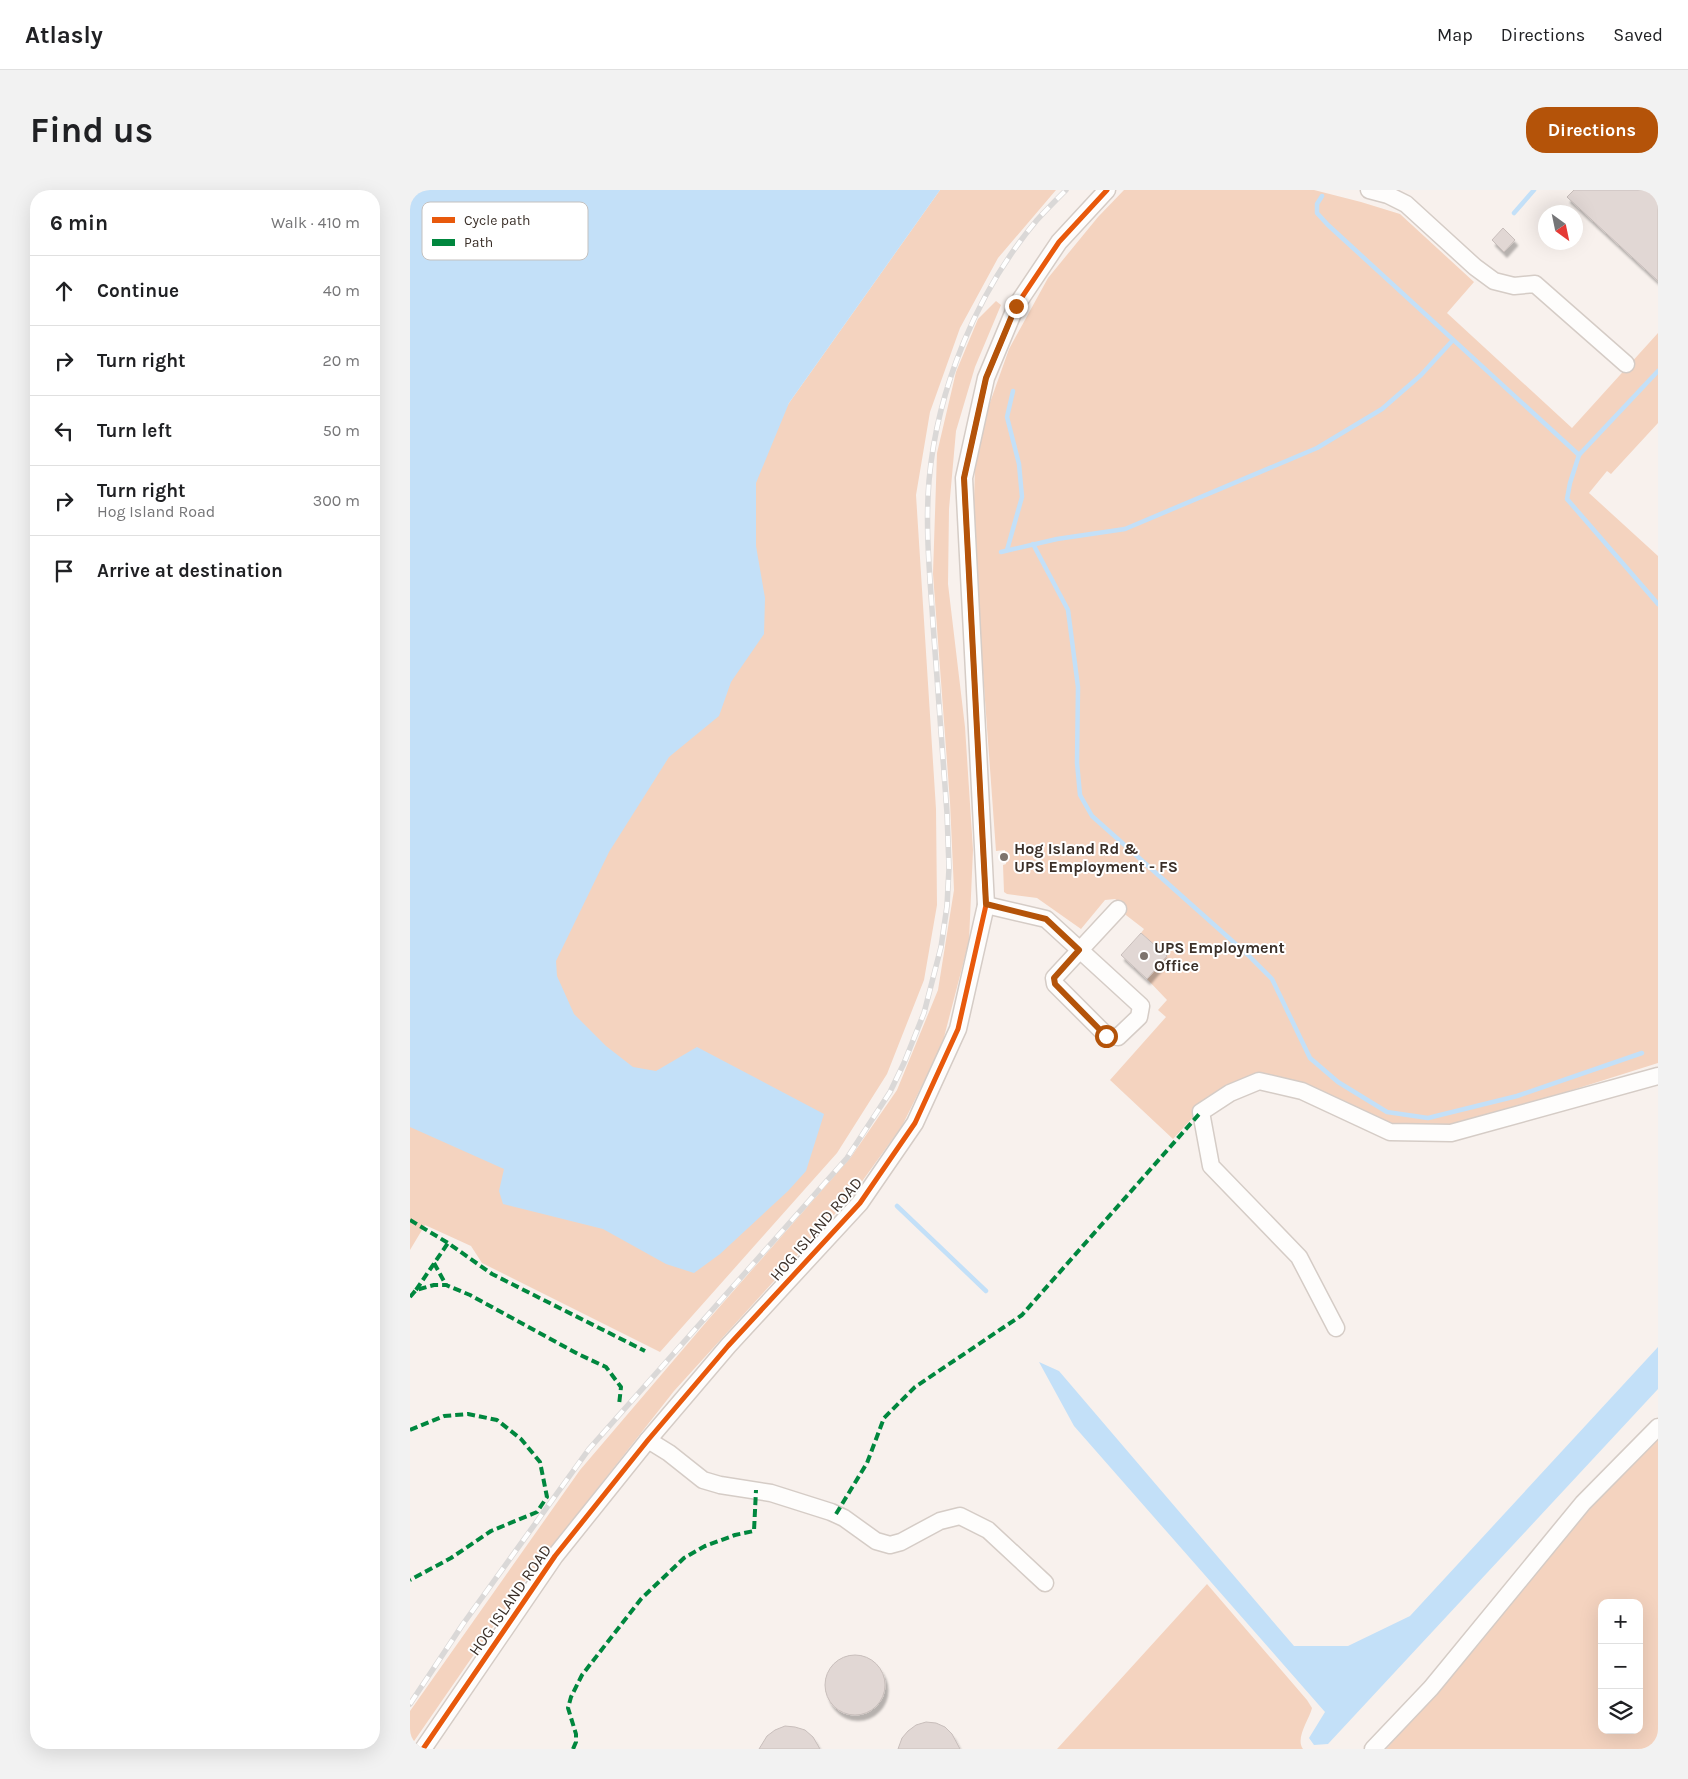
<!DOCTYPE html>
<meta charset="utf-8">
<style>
:root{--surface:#fff;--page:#f2f2f2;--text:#202124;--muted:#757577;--line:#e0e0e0;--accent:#b45309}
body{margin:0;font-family:Karla,sans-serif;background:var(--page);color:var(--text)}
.controls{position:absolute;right:15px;bottom:15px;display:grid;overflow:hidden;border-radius:10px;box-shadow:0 5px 20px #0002}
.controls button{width:45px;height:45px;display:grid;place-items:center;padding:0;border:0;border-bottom:1px solid var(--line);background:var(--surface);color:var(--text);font:25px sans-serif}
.compass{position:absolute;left:1128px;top:15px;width:45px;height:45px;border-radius:50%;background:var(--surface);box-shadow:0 5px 20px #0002;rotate:147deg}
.stop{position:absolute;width:15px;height:15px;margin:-11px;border:4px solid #b45309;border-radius:50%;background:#fff}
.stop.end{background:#b45309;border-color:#fff;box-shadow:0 1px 5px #0008}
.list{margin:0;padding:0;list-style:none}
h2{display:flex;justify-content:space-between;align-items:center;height:65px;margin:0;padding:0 20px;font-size:21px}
h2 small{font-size:16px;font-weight:400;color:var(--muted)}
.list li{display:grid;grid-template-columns:32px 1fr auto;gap:15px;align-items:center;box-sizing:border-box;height:70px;padding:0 20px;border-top:1px solid var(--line)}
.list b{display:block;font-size:19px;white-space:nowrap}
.list p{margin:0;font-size:16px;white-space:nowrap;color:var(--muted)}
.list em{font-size:16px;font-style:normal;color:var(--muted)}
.icon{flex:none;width:28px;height:28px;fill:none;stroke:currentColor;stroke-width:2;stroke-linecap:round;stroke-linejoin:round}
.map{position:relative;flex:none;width:1248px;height:1559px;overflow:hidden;border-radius:20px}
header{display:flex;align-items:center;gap:30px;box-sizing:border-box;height:70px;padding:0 25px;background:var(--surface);border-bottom:1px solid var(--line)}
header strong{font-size:24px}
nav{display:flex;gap:28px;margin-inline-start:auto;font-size:18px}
.intro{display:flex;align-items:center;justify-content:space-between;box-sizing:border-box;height:120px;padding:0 30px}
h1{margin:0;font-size:35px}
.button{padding:12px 22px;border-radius:20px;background:var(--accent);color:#fff;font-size:18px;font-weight:700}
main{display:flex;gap:30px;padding:0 30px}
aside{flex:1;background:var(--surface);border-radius:20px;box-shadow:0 5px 20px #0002}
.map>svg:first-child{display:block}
.green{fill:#f4d3bf;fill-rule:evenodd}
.water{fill:#c3e0f8}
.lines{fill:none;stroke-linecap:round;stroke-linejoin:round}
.stream{stroke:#c3e0f8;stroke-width:4.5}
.building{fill:#e1d7d4;stroke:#c8bebb;filter:url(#shadow)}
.minor-casing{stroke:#d5ccc6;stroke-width:19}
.minor{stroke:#fefdfc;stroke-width:16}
.rail-casing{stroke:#dad8d7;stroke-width:5.5}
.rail{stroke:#fff;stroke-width:4;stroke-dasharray:11;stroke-linecap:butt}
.quiet{stroke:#00873e;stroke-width:4;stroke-dasharray:8 4;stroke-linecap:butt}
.cycleway-casing{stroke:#fff;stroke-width:8}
.cycleway{stroke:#e8590c;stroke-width:5}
.route{stroke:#b45309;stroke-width:6}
.poi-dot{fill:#7d746e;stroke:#fff;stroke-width:2}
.labels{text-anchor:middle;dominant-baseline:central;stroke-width:4;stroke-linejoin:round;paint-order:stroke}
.poi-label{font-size:16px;font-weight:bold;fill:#3b3029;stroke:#fff;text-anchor:start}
.street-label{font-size:16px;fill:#3b3029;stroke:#fff}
.key{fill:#fff;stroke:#c4c1bf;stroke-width:1}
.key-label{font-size:14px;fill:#3b3029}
</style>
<header>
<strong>Atlasly</strong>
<nav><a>Map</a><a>Directions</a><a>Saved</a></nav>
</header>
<div class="intro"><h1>Find us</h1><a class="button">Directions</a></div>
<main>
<aside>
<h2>6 min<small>Walk · 410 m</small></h2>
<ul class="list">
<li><svg class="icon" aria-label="ahead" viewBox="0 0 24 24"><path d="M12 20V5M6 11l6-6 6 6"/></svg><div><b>Continue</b></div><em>40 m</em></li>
<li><svg class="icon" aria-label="right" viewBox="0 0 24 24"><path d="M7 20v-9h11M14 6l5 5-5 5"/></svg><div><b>Turn right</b></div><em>20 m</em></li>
<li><svg class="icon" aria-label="left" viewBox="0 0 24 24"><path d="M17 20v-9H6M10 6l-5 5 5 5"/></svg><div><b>Turn left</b></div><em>50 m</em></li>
<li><svg class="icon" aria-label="right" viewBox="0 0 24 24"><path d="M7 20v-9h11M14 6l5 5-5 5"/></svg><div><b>Turn right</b><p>Hog Island Road</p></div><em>300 m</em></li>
<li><svg class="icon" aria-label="arrive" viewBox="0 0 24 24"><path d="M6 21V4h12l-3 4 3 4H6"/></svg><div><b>Arrive at destination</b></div></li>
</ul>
</aside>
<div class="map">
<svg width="1248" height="1559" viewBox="0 0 1248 1559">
<defs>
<filter id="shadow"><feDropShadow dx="3" dy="5.5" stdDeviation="1" flood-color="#0004"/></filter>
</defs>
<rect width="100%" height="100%" fill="#f8f1ed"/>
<g class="green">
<path d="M530 0H646L588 68 550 138 520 222 506 305 526 619 527 715 514 790 477 884 427 963 250 1162 72 1073 61 1056 15 1035 0 1060V698L302 344 379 213Z"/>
<path d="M714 0H904L951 12 990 24 1064 92 1037 123 1162 238 1248 143V233L1201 284 1197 281 1179 303 1248 366V873L1064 931 1007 939 963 929 913 902 878 890 800 909 763 949 700 890 756 827 748 820 757 810 737 789 757 766 731 743 734 739 712 722 713 715 705 709 695 710 671 739 627 708 597 704 594 702 593 675 596 674 595 660 586 661 563 345 565 277 577 221 599 159 638 88 688 27Z"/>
<path d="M586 111 591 115 565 177 546 241 539 319 538 394 555 537 563 660 559 751 532 855 492 936 443 1004 264 1201 114 1392 0 1557V1521L170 1280 298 1130 441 967 487 900 528 800 544 700 540 612 523 384 527 263 546 182 568 129Z"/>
<path d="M1248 1247V1559H976L1069 1454 1174 1323ZM1192 1413H1229V1540H1192Z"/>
<path d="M797 1394 897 1510 902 1518C899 1530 885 1548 893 1559H647Z"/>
</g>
<g class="water">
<path d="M0 0H530L379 213 346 293V356L355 408 354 444 321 492 309 526 259 567 199 662 146 771 147 786 164 824 196 856 223 877 246 881 287 857 414 924 396 981 378 1001 310 1064 284 1083 256 1074 193 1039 93 1014 89 1001 94 979 0 937Z"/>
<path d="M1248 1157V1199L918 1554 904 1555 899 1548 915 1522 664 1236 629 1172 649 1181 884 1456H938L1000 1426Z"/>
</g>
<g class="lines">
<g class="stream">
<path d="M912 6 907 14V23L918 35 1169 265"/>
<path d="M1104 23 1124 0"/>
<path d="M1248 181 1169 265 1160 293 1157 309 1248 414"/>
<path d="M623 354 658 420 668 497 667 573 670 605 682 626 838 765 862 789 900 868 928 892 977 922 1018 928 1107 906 1232 863"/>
<path d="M597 360 612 307 609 274 597 227 603 201"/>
<path d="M591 362 647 349 715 339 907 258 972 219 1011 185 1043 150"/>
<path d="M487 1016 576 1101"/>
</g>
</g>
<g class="building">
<path d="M1164 0H1248V91L1157 7Z"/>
<path d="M1093 38 1105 50 1094 62 1082 50Z"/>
<path d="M731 743 757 766 737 789 711 765Z"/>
<circle cx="445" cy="1495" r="30"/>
<path d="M516 1532 526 1533 535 1537 542 1544 550 1559H488L492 1548 498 1541 506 1535Z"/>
<path d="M375 1536 385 1537 395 1540 403 1547 410 1559H349L357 1546 365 1540Z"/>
</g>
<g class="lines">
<defs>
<g id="minor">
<path d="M959 0 978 5 996 14 1065 77 1084 91 1104 96 1125 94 1216 174"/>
<path d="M576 715 636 729 731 816 729 827 708 847 696 845 645 794 644 788 708 719"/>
<path d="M926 1138 889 1067 801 976 791 922 820 903 849 891 892 901 980 942 1041 943 1248 886"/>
<path d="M238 1250 259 1263 293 1290 310 1295 361 1303 421 1322 434 1328 466 1351 480 1355 491 1352 530 1331 550 1326 578 1340 635 1393"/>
<path d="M13 1559 145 1366 238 1250 318 1156 450 1013 505 933 548 839 576 715 554 288 576 188 606 116 649 52 697 0"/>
<path d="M963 1559 1021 1498 1173 1313 1248 1237"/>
</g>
</defs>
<use href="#minor" class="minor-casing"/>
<use href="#minor" class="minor"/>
<defs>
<path id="rail" d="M0 1514 53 1434 179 1259 437 968 480 902 494 873 514 823 531 757 537 716 539 678 537 623C532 560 528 497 523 434 520 387 515 339 519 291 527 199 567 101 627 30 636 20 646 10 656 0"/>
</defs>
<use href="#rail" class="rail-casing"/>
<use href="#rail" class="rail"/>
<g class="quiet">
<path d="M0 1030 38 1053 82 1084 235 1161"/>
<path d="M24 1073 36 1095"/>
<path d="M6 1100 38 1053"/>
<path d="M0 1107 6 1100 24 1095H36L60 1105 168 1164 196 1177 211 1197 209 1215"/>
<path d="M0 1240 34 1226 58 1224 87 1230 111 1249 130 1272 137 1307 127 1322 81 1341 41 1368 0 1390"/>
<path d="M426 1324 457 1273 474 1228 505 1197 612 1125 791 922"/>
<path d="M163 1559 166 1552V1544L158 1518 161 1507 172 1485 231 1409 274 1368 295 1356 325 1345 344 1341 346 1300"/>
</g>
<defs>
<path id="cycleway" d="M13 1559 145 1366 238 1250 318 1156 450 1013 505 933 548 839 576 715 554 288 576 188 606 116 649 52 697 0"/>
</defs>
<use href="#cycleway" class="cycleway-casing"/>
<use href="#cycleway" class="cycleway"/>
</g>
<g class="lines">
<path class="route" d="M606 116 576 188 554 288 576 714 636 729 669 760 644 788 645 794 696 846"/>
</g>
<g class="poi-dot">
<circle cx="594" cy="667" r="5"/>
<circle cx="734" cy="766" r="5"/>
</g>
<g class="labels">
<g class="poi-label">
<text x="604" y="658">Hog Island Rd &amp;<tspan x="604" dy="18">UPS Employment - FS</tspan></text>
<text x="744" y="757">UPS Employment<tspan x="744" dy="18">Office</tspan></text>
</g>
<g class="street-label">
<text transform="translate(406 1039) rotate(-49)">HOG ISLAND ROAD</text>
<text transform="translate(100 1410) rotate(-55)">HOG ISLAND ROAD</text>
</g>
</g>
<rect x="12" y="12" width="166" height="58" rx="8" class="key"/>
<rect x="22" y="27" width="23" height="6" fill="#e8590c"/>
<rect x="22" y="49" width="23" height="7" fill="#00873e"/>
<g class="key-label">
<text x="54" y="35">Cycle path</text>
<text x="54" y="57">Path</text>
</g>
</svg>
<div class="controls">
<button>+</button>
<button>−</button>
<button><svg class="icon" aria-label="layers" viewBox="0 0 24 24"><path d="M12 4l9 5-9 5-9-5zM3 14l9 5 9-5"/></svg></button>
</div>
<svg class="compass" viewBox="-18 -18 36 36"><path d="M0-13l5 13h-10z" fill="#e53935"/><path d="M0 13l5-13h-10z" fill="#757577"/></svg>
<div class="stop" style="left:696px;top:846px"></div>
<div class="stop end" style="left:606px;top:116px"></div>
</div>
</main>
